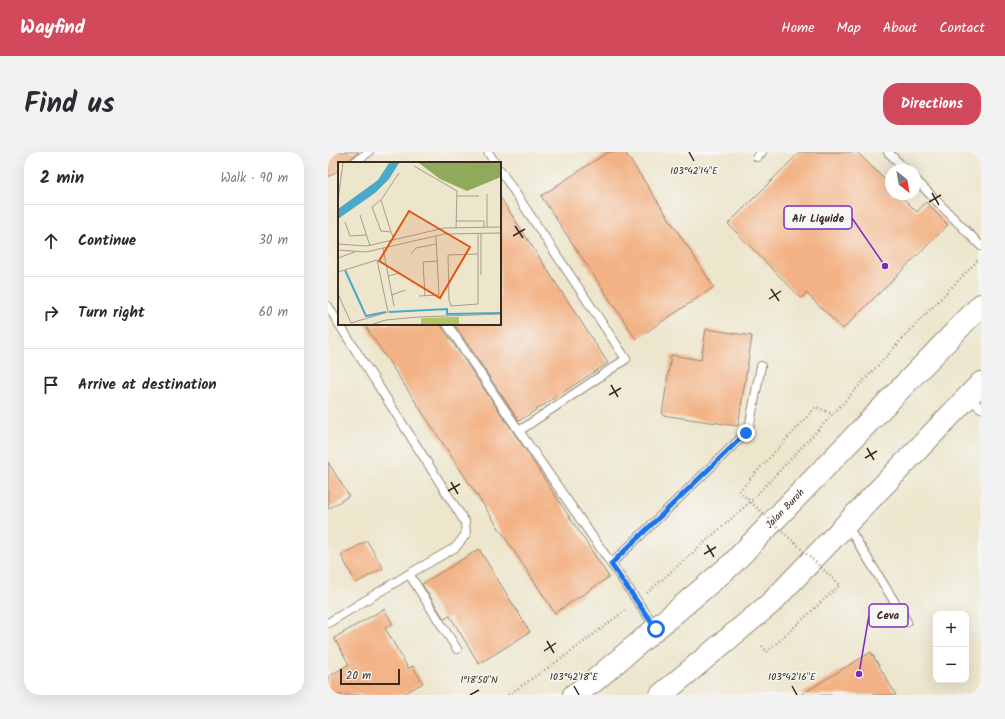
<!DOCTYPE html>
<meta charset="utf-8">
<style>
:root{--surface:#fff;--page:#f2f2f3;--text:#2b2b33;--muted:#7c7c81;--line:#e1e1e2;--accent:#d1495b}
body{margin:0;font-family:Kalam,sans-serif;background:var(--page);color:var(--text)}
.controls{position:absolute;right:12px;bottom:12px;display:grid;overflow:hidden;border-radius:8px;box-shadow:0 4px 16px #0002}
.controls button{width:36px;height:36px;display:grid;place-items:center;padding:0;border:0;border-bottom:1px solid var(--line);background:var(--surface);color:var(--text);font:20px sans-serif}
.compass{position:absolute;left:557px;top:12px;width:36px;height:36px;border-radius:50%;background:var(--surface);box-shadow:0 4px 16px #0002;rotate:149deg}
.scale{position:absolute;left:12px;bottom:10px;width:60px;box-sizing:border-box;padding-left:4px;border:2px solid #3b2a1e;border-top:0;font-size:11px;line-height:14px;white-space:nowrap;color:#3b2a1e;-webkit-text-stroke:3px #f6f6f2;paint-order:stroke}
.stop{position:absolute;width:12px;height:12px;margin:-9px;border:3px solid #1a73e8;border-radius:50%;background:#fff}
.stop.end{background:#1a73e8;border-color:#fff;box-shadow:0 1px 4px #0008}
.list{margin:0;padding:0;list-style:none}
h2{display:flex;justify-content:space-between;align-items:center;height:52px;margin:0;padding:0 16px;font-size:17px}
h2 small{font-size:13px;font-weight:400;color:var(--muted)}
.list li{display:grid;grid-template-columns:26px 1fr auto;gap:12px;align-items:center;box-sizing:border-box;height:72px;padding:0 16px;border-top:1px solid var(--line)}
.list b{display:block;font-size:15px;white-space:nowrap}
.list em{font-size:13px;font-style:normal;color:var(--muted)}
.icon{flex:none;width:22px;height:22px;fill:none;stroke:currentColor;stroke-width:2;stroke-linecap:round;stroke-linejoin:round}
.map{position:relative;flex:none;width:653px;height:543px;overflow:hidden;border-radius:16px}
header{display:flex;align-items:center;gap:24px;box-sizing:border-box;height:56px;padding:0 20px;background:var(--accent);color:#fff}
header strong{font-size:19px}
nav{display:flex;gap:22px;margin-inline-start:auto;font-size:14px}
.intro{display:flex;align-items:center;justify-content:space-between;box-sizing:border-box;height:96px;padding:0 24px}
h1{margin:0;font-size:28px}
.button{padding:10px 18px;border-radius:16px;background:var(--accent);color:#fff;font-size:14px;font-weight:700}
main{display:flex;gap:24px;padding:0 24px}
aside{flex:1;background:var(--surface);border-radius:16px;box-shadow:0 4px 16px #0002}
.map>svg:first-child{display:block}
.building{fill:#f3b285}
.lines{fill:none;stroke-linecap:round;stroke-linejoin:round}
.lane-casing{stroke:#948876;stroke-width:10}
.primary-casing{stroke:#948876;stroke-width:24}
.path{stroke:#948876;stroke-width:2.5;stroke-dasharray:1 3;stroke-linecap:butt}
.lane{stroke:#fff;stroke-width:8}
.primary{stroke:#fff;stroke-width:22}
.path-bridge{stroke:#948876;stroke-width:2.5;stroke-dasharray:1 3;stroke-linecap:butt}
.route{stroke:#1a73e8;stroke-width:5}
.ticks{fill:none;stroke:#3b2a1e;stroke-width:1.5}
.labels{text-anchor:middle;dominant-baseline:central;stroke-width:3;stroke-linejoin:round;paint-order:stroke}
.street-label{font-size:10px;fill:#3b2a1e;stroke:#f6f6f2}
.inset-river{fill:none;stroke:#4aa9c9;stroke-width:2}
.inset-road{fill:none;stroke:#a69b87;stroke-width:1}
.view{fill:#df570d;fill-opacity:0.15;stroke:#df570d;stroke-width:2}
.inset-edge{fill:none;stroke:#3b2a1e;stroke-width:2}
.ticks-label{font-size:10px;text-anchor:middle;fill:#3b2a1e;stroke:#f6f6f2;stroke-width:3;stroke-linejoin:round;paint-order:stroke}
.leader{fill:none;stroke:#7b2cbf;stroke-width:1.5}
.callout-dot{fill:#7b2cbf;stroke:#f6f6f2;stroke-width:1.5}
.callout{fill:#f6f6f2;stroke:#7b2cbf;stroke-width:1.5}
.callout-label{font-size:11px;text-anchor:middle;font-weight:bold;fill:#3b2a1e}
</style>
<header>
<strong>Wayfind</strong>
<nav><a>Home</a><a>Map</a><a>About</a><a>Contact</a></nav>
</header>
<div class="intro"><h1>Find us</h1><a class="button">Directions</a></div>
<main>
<aside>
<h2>2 min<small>Walk · 90 m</small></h2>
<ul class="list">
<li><svg class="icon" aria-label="ahead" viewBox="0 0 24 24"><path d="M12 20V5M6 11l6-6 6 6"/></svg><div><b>Continue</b></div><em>30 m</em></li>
<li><svg class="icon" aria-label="right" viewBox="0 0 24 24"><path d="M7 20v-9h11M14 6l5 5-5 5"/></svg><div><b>Turn right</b></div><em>60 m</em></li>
<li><svg class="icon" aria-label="arrive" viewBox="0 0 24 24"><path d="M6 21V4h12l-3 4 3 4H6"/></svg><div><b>Arrive at destination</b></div></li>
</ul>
</aside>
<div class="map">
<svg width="653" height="543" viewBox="0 0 653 543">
<rect width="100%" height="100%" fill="#f6f6f2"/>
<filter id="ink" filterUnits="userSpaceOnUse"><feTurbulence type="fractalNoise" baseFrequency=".025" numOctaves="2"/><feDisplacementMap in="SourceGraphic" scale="8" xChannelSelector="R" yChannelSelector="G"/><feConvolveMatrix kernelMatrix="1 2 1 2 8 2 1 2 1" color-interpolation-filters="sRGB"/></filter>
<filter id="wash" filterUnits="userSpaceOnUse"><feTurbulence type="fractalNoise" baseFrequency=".012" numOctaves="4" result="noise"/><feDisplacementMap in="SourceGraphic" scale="16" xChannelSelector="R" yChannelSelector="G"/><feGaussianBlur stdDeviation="0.9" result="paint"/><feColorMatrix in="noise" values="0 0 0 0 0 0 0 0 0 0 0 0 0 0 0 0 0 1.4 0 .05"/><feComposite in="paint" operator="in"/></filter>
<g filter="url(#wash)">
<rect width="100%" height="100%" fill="#ede6cd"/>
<g id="blocks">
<g class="building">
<path d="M0 0H31L22 7 20 11H11V18L0 25Z"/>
<path d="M280 0H297L386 135 308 187 213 44Z"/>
<path d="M472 0H529L563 34V42H571L589 60 598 50 620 73 515 177 478 141 473 146 400 72Z"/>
<path d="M172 45 280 211 191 269 126 172H172Z"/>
<path d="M36 172H114V175L192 290 281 425 227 461Z"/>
<path d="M378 177 424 184 410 274 334 263 343 203 373 208Z"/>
<path d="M0 310 21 344 0 357Z"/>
<path d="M39 389 55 416 28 431 13 403Z"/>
<path d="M151 397 202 480 151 512 122 464 116 467 94 432Z"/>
<path d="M56 457 65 472 57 476 80 516 85 514 95 531 74 543H0V525L21 512 6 486Z"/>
<path d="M543 500 568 543H472Z"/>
</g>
</g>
</g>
<g filter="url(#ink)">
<use href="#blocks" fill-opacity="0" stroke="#948876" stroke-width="1"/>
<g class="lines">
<defs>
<g id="lane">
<path d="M160 0 167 11"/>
<path d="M560 0 578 18"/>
<path d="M429 5 434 0"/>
<path d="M25 11 41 0"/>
<path d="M172 18 298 207 191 279"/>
<path d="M587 27 653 94"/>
<path d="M0 154 11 172"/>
<path d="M119 172 191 279 328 476"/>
<path d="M640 246 653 256"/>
<path d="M519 373 579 470"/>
<path d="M283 412 418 281 422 271 433 214"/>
<path d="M81 422 129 497"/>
<path d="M0 471 81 422 128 395 138 382 137 370 11 172"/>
</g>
<g id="primary">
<path id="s1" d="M246 543 266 529 404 412 653 153"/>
<path d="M333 543 443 451 653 231"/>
</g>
</defs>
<use href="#lane" class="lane-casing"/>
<use href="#primary" class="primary-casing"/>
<g class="path">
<path d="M411 339 488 255 505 262"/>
<path d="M319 441 421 351 505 262 589 171 651 107"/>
<path d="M434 494 439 500 512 433"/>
<path d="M180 543 237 504 298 458"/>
</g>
<use href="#lane" class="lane"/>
<use href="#primary" class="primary"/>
<path class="path-bridge" d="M411 339 512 433"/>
</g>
</g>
<g class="lines" filter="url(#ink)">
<path class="route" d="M328 477 283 412 418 281"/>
</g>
<path class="ticks" d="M361 0 366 9M604 41 611 53M601 50 613 43M187 74 195 86M185 84 197 77M443 137 451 149M441 147 453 139M283 233 290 245M281 243 293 236M539 296 546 308M537 306 549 299M123 330 130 342M120 339 132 332M379 393 386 405M376 402 388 395M219 489 226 501M216 499 228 491M246 534 251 543M464 534 469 543M142 543 151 538"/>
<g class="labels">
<g class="street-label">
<text stroke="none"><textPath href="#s1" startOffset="282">Jalan Buroh</textPath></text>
</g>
</g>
<g transform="translate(10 10)">
<rect width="163" height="163" fill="#ede6cd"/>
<path d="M121 155V162H83V156Z" fill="#b6c466"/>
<path d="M81 1H163V15L129 29 102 17Z" fill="#90aa5b"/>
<path d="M51 1H61L51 17 37 31 0 57V47L40 18Z" fill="#4aa9c9"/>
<path class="inset-river" d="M7 108 28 154 48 150M51 150 109 147V152L163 151"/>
<path class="inset-road" d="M76 4 119 29 118 65M149 32V65M119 34H141M0 38 5 1M43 38 61 11M22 53 32 84M118 59H146V65M7 60 12 74 28 73M53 70 43 38 34 45 43 69 53 70 56 77M143 71V113M0 82 29 84 106 66 163 65M45 86 56 144M0 88 28 90 106 72 163 71M73 92 78 86 98 82M140 92 110 93 111 138 113 144 140 142V71M0 96 17 90M0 110 39 98 50 150 13 161 0 132M50 114 62 111M53 133 68 128M81 134 101 133 98 75M87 134 85 100 99 99M35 162 48 158 80 155 163 152"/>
<path class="view" d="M71 49 132 85 102 136 41 99Z"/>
<rect width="163" height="163" class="inset-edge"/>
</g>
<g class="ticks-label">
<text x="366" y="22">103°42'14"E</text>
<text x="246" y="528">103°42'18"E</text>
<text x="464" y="528">103°42'16"E</text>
<text x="151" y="531">1°18'50"N</text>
</g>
<path class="leader" d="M557 114L524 66M531 522L541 463"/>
<g class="callout-dot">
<circle cx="557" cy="114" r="4"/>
<circle cx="531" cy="522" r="4"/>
</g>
<g class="callout">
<rect x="456" y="54" width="68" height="23" rx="4"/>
<rect x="541" y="452" width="39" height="23" rx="4"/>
</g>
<g class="callout-label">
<text x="490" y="70">Air Liquide</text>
<text x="560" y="467">Ceva</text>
</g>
</svg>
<div class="controls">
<button>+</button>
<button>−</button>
</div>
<svg class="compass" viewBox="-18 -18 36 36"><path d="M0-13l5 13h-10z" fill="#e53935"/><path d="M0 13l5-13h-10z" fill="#7c7c81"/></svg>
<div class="scale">20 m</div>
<div class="stop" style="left:328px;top:477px"></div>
<div class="stop end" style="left:418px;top:281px"></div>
</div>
</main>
